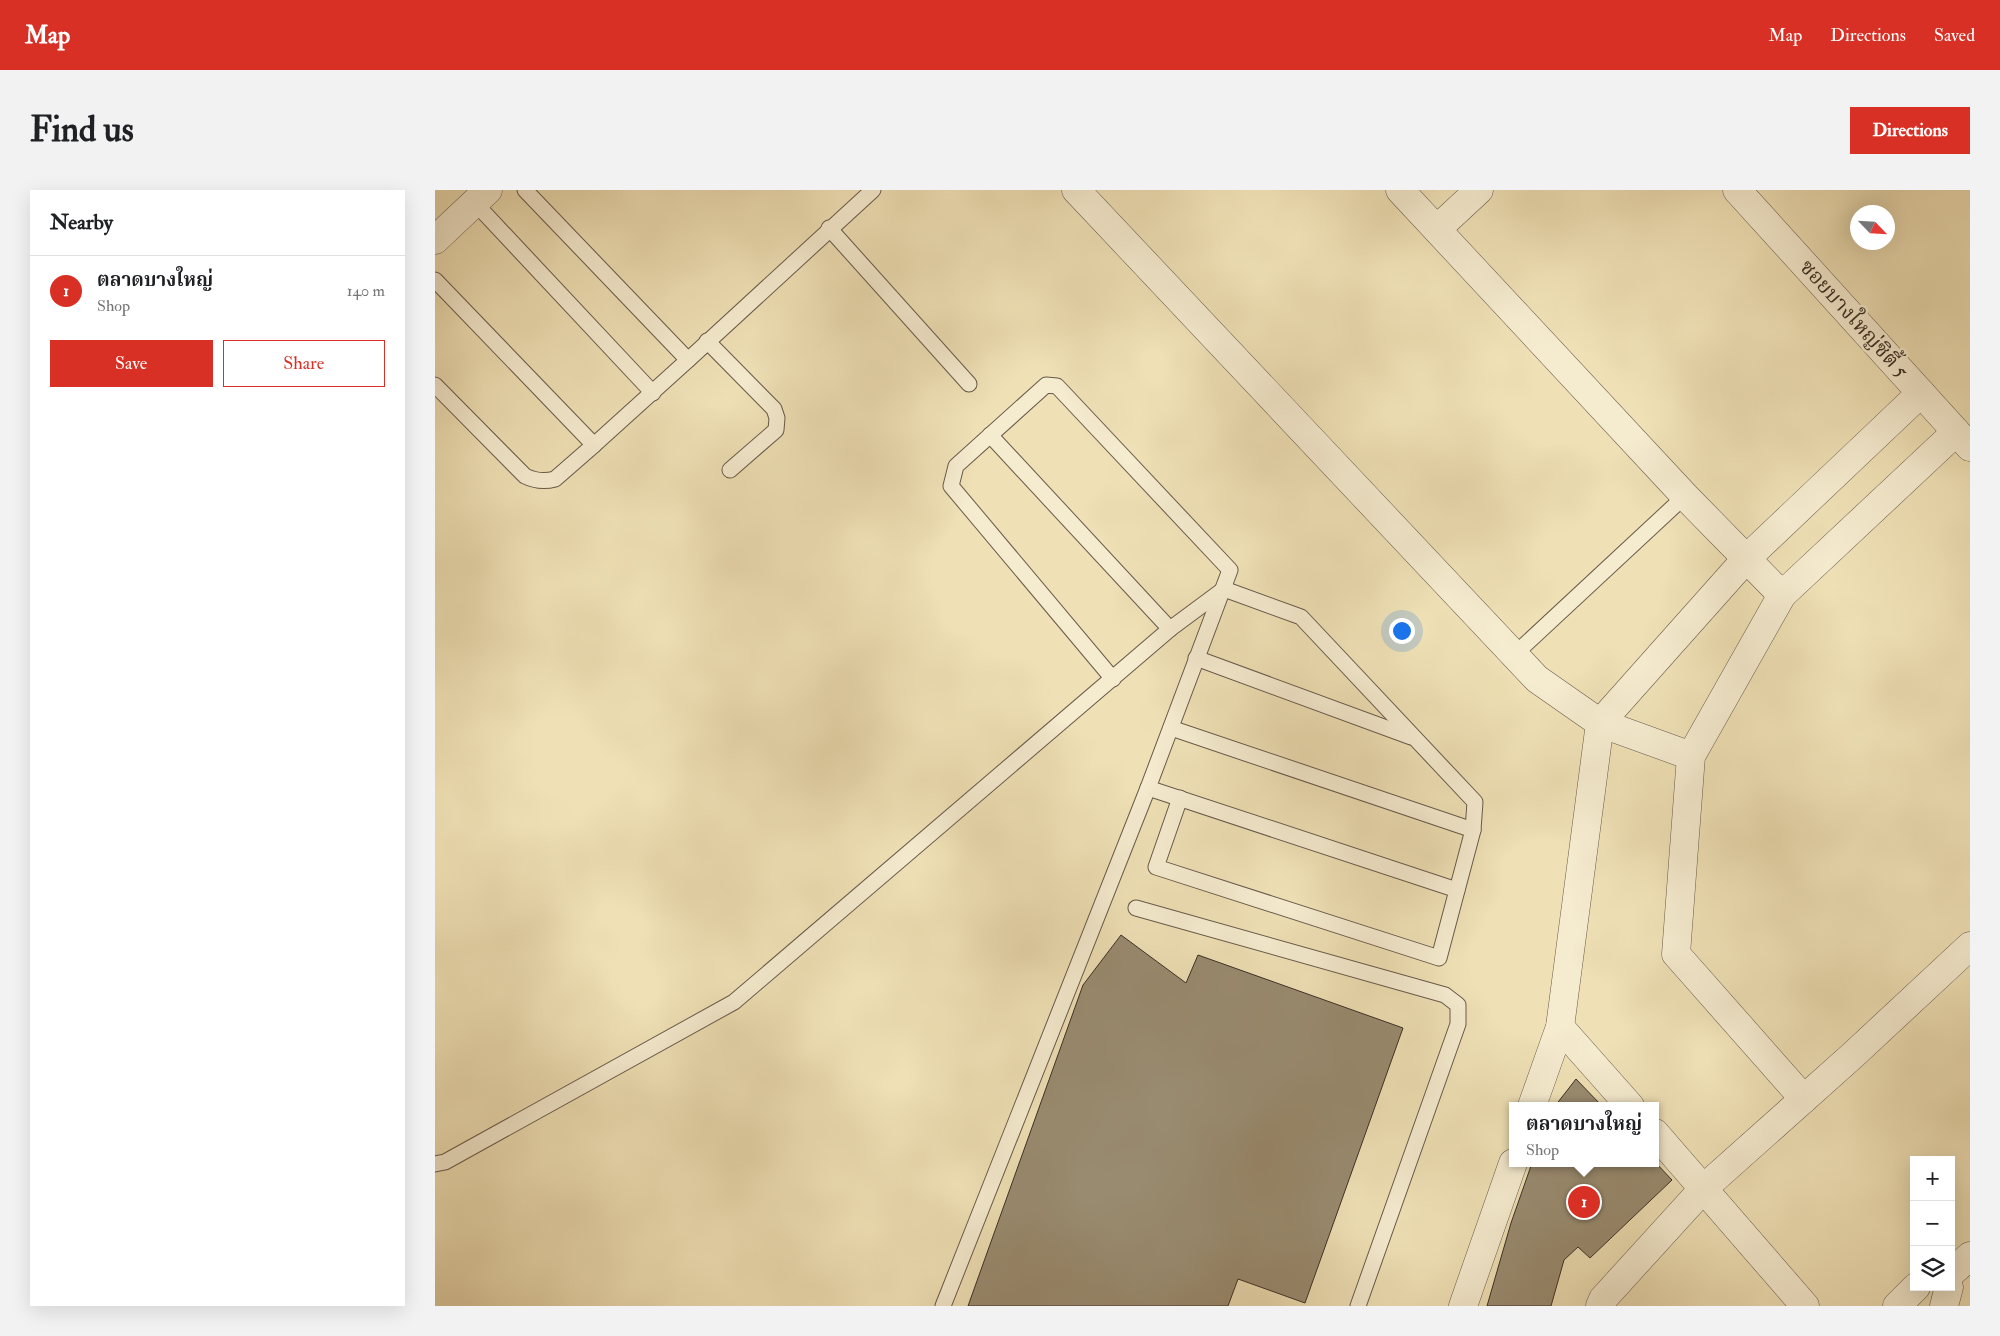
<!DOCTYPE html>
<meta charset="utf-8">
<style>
:root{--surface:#fff;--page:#f2f2f2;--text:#202124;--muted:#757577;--line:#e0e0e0;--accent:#d93025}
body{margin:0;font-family:"IM FELL Double Pica","Noto Serif Thai",serif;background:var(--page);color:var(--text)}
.controls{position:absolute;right:15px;bottom:15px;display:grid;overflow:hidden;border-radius:0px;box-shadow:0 5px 20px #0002}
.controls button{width:45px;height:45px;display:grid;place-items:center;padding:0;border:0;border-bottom:1px solid var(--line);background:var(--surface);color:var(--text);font:25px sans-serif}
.compass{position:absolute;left:1415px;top:15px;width:45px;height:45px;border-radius:50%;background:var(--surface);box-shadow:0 5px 20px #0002;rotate:115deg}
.you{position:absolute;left:966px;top:440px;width:18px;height:18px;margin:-12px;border:4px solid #fff;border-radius:50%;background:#1a73e8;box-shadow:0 0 0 8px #1a73e833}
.badge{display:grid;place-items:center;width:32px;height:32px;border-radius:50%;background:var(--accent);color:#fff;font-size:16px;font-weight:700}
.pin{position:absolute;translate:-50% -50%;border:2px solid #fff;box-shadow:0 1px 5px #0006}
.popup{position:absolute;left:1074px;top:912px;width:150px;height:65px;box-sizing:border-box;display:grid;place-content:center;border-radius:0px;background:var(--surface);filter:drop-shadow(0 1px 4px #0005);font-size:16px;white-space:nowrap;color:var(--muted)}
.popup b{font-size:19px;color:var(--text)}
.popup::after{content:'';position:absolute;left:50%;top:100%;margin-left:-10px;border:10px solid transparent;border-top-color:var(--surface)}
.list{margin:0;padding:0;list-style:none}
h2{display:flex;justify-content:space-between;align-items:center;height:65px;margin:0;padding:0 20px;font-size:21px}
h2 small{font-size:16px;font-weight:400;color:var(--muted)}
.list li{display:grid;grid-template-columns:32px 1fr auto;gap:15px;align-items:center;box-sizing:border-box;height:70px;padding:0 20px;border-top:1px solid var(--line)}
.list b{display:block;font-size:19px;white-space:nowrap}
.list p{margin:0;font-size:16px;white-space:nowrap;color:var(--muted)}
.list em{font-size:16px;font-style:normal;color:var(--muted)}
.actions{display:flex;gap:10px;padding:15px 20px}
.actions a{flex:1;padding:11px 0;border:1px solid var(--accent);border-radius:0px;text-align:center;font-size:18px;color:var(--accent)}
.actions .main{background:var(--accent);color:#fff}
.icon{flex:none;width:28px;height:28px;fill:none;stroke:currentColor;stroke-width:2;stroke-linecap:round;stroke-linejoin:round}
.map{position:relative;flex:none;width:1535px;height:1116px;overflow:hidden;border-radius:0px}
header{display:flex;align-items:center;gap:30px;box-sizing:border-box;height:70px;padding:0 25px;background:var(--accent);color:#fff}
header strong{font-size:24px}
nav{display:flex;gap:28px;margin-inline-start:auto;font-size:18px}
.intro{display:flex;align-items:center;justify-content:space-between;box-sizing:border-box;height:120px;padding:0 30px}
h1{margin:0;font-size:35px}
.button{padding:12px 22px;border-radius:0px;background:var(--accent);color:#fff;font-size:18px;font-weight:700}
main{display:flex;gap:30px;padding:0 30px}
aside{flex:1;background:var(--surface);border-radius:0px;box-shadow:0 5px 20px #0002}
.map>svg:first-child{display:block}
.building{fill:#998b70;stroke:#3b2e26}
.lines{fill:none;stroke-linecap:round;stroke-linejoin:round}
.lane-casing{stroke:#685a4a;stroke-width:17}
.street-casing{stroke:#685a4a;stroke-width:29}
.lane{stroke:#f5ebcf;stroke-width:15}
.street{stroke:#f5ebcf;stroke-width:28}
.labels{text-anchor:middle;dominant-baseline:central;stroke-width:5;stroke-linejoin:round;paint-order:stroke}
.street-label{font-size:21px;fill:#3b2e26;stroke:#f5ebcf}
</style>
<header>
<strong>Map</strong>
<nav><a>Map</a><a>Directions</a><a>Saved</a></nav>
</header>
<div class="intro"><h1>Find us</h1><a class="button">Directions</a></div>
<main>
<aside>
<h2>Nearby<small></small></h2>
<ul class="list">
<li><span class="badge">1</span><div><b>ตลาดบางใหญ่</b><p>Shop</p></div><em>140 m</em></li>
</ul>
<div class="actions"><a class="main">Save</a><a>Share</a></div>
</aside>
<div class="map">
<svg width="1535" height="1116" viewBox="0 0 1535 1116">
<rect width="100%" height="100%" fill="#efe0b5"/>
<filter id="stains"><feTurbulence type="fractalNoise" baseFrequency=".004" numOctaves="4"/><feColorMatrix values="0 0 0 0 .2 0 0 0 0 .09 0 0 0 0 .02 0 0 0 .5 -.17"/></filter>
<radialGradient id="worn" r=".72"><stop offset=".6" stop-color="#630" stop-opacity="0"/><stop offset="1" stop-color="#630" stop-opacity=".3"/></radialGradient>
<g class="building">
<path d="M686 745 751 793 763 765 968 838 870 1113 803 1089 793 1116H533L648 795Z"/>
<path d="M1141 889 1167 916H1120Z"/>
<path d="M1220 972 1237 990 1155 1068 1143 1057 1129 1070 1116 1116H1052L1076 1033 1097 973Z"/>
</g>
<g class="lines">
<defs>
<g id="lane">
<path d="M90 0 253 170 438 0"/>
<path d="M40 13 218 203"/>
<path d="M394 38 534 194"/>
<path d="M0 90 159 255 253 170"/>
<path d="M272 151 339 219 342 228 341 240 295 280"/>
<path d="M0 195 90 286C100 291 109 292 120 289L159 255"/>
<path d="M555 245 735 439"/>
<path d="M1079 465 1250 306"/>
<path d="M761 468 976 547"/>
<path d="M736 538 1038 640"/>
<path d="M713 598 1022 700"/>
<path d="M701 718 1010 805 1023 815V834L923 1116"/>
<path d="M0 974 10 972 299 812 735 439 789 399 866 427 1040 612 1038 640 1004 768 721 677 745 608"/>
<path d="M508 1116 713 598 795 380 622 196 611 195 521 276 516 296 678 489"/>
</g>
<g id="street">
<path d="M641 0 1102 489 1165 533 1256 566"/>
<path d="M965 0 1250 306 1347 405"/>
<path d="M1302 0 1535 257"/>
<path d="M1002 39 1044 0"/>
<path d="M0 50 53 0"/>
<path d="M1125 837 1195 916"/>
<path d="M1369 909 1241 764 1256 566 1347 405 1521 242"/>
<path d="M1097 916 1125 837 1165 533 1311 369 1486 203"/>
<path d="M1220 943 1370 1116"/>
<path d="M1516 1083 1535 1066"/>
<path d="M1028 1116 1078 973"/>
<path d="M1165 1116 1168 1109 1269 998 1418 865 1535 756"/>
<path d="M1462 1116 1481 1097"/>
<path d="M1509 1116 1514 1097"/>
</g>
</defs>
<use href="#lane" class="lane-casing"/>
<use href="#street" class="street-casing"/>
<use href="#lane" class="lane"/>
<use href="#street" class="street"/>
</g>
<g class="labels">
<g class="street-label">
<text transform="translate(1419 129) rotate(48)">ซอยบางใหญ่ซิตี้ 5</text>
</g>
</g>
<rect width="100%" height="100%" filter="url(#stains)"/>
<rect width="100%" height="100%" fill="url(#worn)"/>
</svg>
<div class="controls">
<button>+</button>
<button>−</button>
<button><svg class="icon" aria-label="layers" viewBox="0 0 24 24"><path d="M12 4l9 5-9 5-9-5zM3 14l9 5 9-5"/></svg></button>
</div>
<svg class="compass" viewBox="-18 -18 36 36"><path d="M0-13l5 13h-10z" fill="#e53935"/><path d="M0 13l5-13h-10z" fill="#757577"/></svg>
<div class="you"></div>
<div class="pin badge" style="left:1149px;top:1012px">1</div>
<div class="popup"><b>ตลาดบางใหญ่</b>Shop</div>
</div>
</main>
